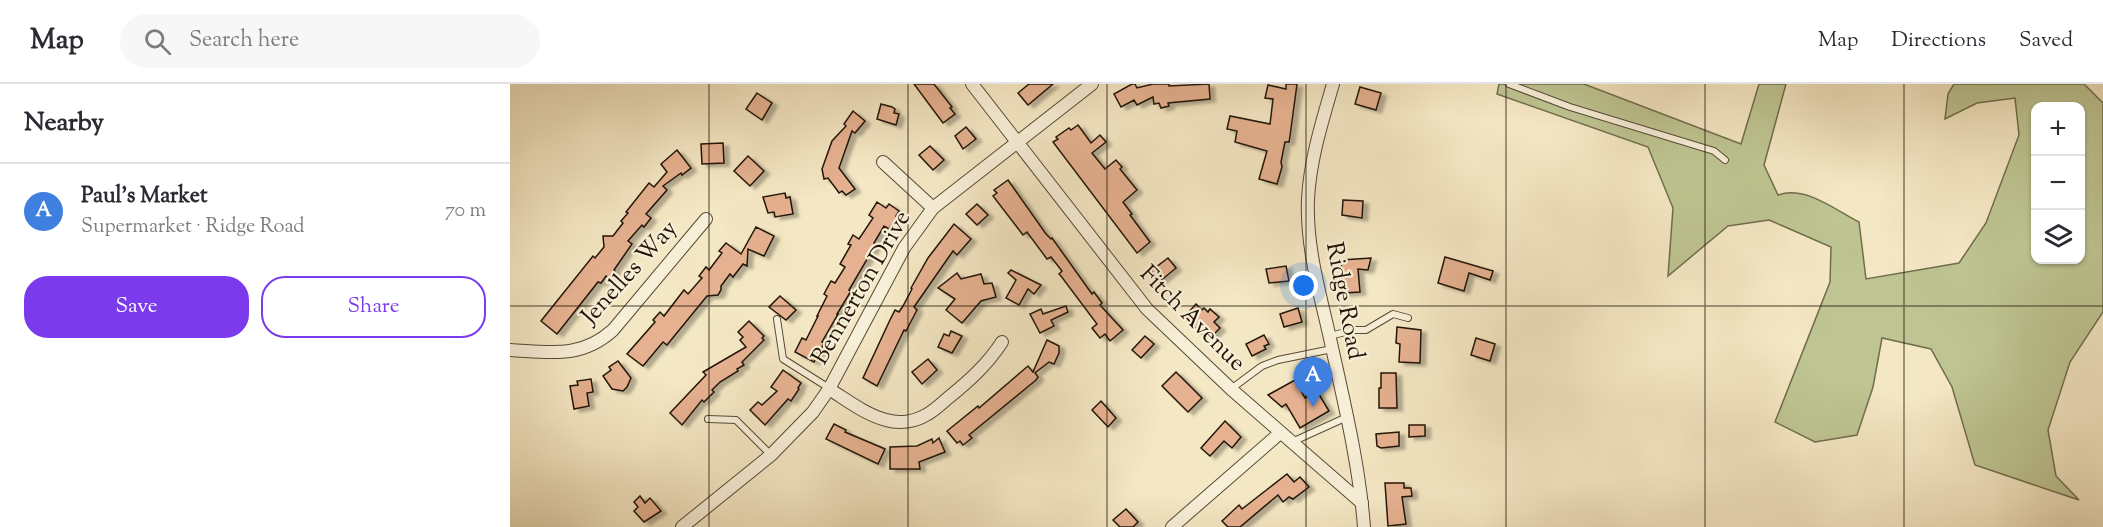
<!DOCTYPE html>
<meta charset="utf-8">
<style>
:root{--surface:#fff;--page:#f7f7f7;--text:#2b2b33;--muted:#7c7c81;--line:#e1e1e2;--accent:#7c3aed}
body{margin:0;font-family:"Sorts Mill Goudy",serif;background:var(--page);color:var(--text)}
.controls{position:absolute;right:18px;top:18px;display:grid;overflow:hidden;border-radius:12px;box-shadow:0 2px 4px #0004}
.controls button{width:54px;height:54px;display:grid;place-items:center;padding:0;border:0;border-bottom:2px solid var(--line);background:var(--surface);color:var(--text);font:30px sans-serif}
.you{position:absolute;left:794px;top:202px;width:21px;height:21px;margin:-15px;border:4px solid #fff;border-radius:50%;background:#1a73e8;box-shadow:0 0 0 9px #1a73e833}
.badge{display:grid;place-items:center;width:39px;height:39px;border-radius:50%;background:var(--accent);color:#fff;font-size:20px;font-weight:700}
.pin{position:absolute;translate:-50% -50px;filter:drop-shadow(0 2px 3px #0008)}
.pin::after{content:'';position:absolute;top:32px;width:21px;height:18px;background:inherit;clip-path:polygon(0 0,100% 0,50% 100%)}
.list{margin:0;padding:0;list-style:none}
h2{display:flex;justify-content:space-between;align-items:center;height:78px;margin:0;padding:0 24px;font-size:26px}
h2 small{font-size:20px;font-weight:400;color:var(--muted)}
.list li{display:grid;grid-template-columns:39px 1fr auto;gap:18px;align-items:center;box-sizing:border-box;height:96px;padding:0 24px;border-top:2px solid var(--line)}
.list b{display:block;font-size:22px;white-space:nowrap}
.list p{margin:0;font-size:20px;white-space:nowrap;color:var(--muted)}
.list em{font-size:20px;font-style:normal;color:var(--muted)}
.actions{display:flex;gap:12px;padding:18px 24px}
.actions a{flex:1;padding:14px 0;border:2px solid var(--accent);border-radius:24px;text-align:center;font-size:21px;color:var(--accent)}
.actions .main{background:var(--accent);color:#fff}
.icon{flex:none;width:33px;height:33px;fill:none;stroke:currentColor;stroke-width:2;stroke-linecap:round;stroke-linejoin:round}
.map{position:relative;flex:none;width:1593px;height:443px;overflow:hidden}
header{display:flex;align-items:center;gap:36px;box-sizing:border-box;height:84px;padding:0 30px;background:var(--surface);border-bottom:2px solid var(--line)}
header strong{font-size:28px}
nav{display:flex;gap:33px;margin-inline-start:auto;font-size:21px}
.search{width:420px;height:54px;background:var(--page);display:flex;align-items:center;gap:15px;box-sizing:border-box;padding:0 21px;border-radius:33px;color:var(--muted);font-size:22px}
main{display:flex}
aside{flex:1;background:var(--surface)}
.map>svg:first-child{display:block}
.green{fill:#bec592;stroke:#706d4c;stroke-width:1.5;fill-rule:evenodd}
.building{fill:#e6b190;stroke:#221507;stroke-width:1.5;filter:url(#shadow)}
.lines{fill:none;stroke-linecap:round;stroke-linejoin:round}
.service-casing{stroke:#564a36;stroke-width:8}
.minor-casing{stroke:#564a36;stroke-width:14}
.service{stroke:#f8efd8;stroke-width:6}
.minor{stroke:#f8efd8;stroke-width:12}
.grid{fill:none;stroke:#221507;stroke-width:1.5;stroke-opacity:0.55}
.labels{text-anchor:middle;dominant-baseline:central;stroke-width:4.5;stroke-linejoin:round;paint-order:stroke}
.street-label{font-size:24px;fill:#221507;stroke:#f8efd8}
</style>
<header>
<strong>Map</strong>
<div class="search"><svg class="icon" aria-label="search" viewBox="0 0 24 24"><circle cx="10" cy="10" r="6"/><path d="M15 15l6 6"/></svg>Search here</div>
<nav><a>Map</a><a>Directions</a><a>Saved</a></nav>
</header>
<main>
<aside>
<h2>Nearby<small></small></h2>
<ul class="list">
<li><span class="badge" style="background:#3f7fe0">A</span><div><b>Paul’s Market</b><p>Supermarket · Ridge Road</p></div><em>70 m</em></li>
</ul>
<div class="actions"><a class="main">Save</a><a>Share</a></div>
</aside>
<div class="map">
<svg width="1593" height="443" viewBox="0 0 1593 443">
<defs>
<filter id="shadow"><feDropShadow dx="5.5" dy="3" stdDeviation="1.5" flood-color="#0004"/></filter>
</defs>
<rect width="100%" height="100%" fill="#f4e7c3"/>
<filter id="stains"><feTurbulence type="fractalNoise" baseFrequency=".00333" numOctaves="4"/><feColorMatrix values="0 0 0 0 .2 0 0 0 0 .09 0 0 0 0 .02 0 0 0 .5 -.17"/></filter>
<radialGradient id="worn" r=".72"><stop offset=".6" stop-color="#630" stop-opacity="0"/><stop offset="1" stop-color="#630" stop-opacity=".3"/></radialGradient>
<path class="green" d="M989 0H1074L1231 60 1249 0H1276L1254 81 1268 111C1295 101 1325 126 1349 138L1356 195 1449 179 1476 139 1509 51 1505 14 1467 19 1435 35 1438 10 1444 0H1574L1593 19V228L1560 278 1538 346 1546 392 1569 416 1465 381 1442 303 1421 265 1372 254 1363 303 1347 351 1305 358 1265 338 1320 198 1321 163 1259 136 1218 142 1158 192 1163 124 1138 63 987 10ZM1526 22H1570V176H1526Z"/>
<g class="building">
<path d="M404 0H424L442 23 440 24 445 30 433 39Z"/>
<path d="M519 0H543L518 21 508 9Z"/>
<path d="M622 0H625L627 4 643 0H659V2L699 0 700 15 658 19 659 22 651 24 649 19 644 20 643 13 627 21 624 16 611 23 604 10Z"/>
<path d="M776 0H787L780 52 779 58H775L771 78 772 83 767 100 749 95 757 67 725 58 727 47 717 45 720 32 760 40 763 15 755 14 758 1 776 5Z"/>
<path d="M850 3 871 9 866 26 845 20Z"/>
<path d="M247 9 262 19 252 36 236 25Z"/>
<path d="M371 20 382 23 385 25 384 29 389 30 386 41 367 35Z"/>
<path d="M343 27 355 37 345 49 342 47 329 84 345 105 336 111 332 107 329 109 327 106 318 94 314 95 312 85 322 57 336 42 334 40Z"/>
<path d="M568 41 581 59 590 51 596 58 582 69 595 85 606 76 612 83 610 85 627 106 613 118 622 130 620 131 640 158 627 169 543 58 548 55 546 53 559 44 561 46Z"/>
<path d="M456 43 466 55 453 65 445 52Z"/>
<path d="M213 59 214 79 192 80 191 60Z"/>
<path d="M420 62 434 76 423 86 409 71Z"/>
<path d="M167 66 181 84 172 91 171 89 153 102 157 106 136 130 141 134 134 143 132 141 118 157 122 160 104 186 105 187 99 194 96 192 91 199 88 198 47 250 31 237 83 172 85 174 94 163 93 152H103L113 139 111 137 118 129 116 128 139 99 144 103 157 88 151 80Z"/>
<path d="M238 72 254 87 240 102 224 87Z"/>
<path d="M498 96 536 150 541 155 542 154 582 210 584 208 592 219 590 221 613 246 600 257 595 250 590 254 582 244 587 240 551 192 549 190 552 187 541 173 537 175 517 148 513 151 483 112 487 109 484 106Z"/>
<path d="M275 109 276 114 280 113 283 130 265 133 264 128 258 129 253 113Z"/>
<path d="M833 116 853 117 852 134 832 131Z"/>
<path d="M367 118 376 124 379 120 389 127 386 132 388 133 379 145 374 142 364 159 366 160 339 206 341 207 327 230H328L312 258 314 259 304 278 285 268 292 254 296 256 308 232H307L317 212 314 210 321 197 325 199 335 183 330 180 341 161 338 160 343 151 349 155 363 134 359 131Z"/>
<path d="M467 120 478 131 467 141 456 130Z"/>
<path d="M444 140 461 155 447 171 443 167 404 223 407 226 396 247 394 246 367 302 353 294 379 238 385 226 389 228 393 222 402 205 401 204 418 174Z"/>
<path d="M246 143 264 152 254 172 238 165 237 182 233 180 223 193 220 190 211 202V206L208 211 197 212 157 261 153 258 133 282 117 270 145 238 143 236 150 228 154 232 174 206 178 210 192 194 189 192 196 183 199 186 212 169 209 167 216 159 231 170Z"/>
<path d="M935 173 983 187 980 196 959 189 954 207 928 199Z"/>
<path d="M658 174 666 184 649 198 641 187Z"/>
<path d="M861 174 858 186 848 185 850 208 833 209 831 176Z"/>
<path d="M776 182 779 197 759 199 756 185Z"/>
<path d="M501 186 531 201 524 210 518 205 509 221 496 214 506 196 498 189Z"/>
<path d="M447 189 451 195 471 190 474 200 482 199 486 213 471 217 452 239 436 226 445 215 428 204Z"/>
<path d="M270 212 286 226 276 236 259 223Z"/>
<path d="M686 220 692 226 694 224 698 228 700 225 709 233 704 238 710 244 700 254 694 249 693 250 690 249 675 232Z"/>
<path d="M556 222 558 228 541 236 544 242 530 249 520 230 531 225 533 230Z"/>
<path d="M788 224 792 238 774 243 770 230Z"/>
<path d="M239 237 254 252 252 254 254 256 232 278 234 281 227 285 228 287 210 298 202 306 204 308 194 318 192 316 172 341 160 329 196 291 193 288 236 263 230 256 233 253 228 248Z"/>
<path d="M887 243 911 246 910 279 889 278 890 260 886 259Z"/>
<path d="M441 247 452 252 442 269 428 263 434 250 439 252Z"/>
<path d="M754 251 759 260 754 262 756 265 742 272 736 260Z"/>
<path d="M635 252 644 260 631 274 622 266Z"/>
<path d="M966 254 985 260 980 277 961 271Z"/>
<path d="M537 256 549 262V269L544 280 539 278 525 289 528 293 526 296 459 351 462 354 453 361 450 357 447 359 437 347 468 322 469 324 518 282 523 288Z"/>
<path d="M418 275 427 286 412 300 402 288Z"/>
<path d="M108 277 121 294 117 303 113 307 102 305 93 292 101 286 99 283Z"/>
<path d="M273 286 291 299 288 304 289 305 281 317 278 315 255 341 240 326 248 318 252 321 267 307 261 303Z"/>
<path d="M666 288 692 314 678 328 652 302Z"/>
<path d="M871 289H886L887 324H869V304H871Z"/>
<path d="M81 295 83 308 77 309 79 322 64 325 60 302 68 301 67 297Z"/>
<path d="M785 296 795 314 807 307 819 327 790 344 776 320 772 323 758 311Z"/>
<path d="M591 317 606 334 598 343 582 326Z"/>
<path d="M715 337 731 353 722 364 714 357 700 372 691 364Z"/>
<path d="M324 340 336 346 335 348 375 365 368 380 316 355Z"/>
<path d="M899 341H915V352L899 353Z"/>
<path d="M889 348V362L871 364 867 362 866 350Z"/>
<path d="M429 354 435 368 409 378 410 385H380V363L407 362 422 355 423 359Z"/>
<path d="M777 390 784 398 790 393 799 403 783 415 779 413 773 418 768 411 730 443H718L712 437 729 421 732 425Z"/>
<path d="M875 399H894V404H901L902 412 892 413 896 440 878 442Z"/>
<path d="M130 412 135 419 140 414 151 427 134 438 124 427 128 423 124 418Z"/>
<path d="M616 425 628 438 623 443H610L603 436Z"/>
</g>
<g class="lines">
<defs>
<g id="service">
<path d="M999 0 1060 23 1204 67 1215 76"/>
<path d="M267 235 273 275 319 304"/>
<path d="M820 252 843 246H856L883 230 898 234"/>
<path d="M721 305 752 282 768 276 822 265"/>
<path d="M198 335 226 336 261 371"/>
<path d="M782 358 837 333"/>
</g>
<g id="minor">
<path d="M462 0 637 225 721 305 852 419"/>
<path d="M823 0C812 38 800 76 798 115 796 161 809 206 819 250 833 314 849 378 854 443"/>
<path d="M373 78 423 124"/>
<path d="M0 266C40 268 71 275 103 246L196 135"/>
<path d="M319 305C337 316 356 331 376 336 389 340 404 338 416 331 424 327 431 320 438 314 459 297 477 281 492 258"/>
<path d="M172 443 261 371 303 328 319 305 394 164 423 124 582 0"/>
<path d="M662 443 770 349"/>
</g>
</defs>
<use href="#service" class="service-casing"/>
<use href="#minor" class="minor-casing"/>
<use href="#service" class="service"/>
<use href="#minor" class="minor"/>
</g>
<path class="grid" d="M199 0V443M398 0V443M597 0V443M796 0V443M996 0V443M1195 0V443M1394 0V443M0 222H1593"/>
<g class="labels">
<g class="street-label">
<text transform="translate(120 189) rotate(-48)">Jenelles Way</text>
<text transform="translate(352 204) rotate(-60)">Bennerton Drive</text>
<text transform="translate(834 217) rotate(79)">Ridge Road</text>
<text transform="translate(682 235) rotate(45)">Fitch Avenue</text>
</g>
</g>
<rect width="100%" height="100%" filter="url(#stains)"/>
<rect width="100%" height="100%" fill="url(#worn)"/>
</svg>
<div class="controls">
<button>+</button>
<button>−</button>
<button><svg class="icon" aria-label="layers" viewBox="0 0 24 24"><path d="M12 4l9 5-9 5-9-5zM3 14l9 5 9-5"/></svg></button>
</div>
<div class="you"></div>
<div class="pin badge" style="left:803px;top:323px;background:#3f7fe0">A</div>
</div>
</main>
